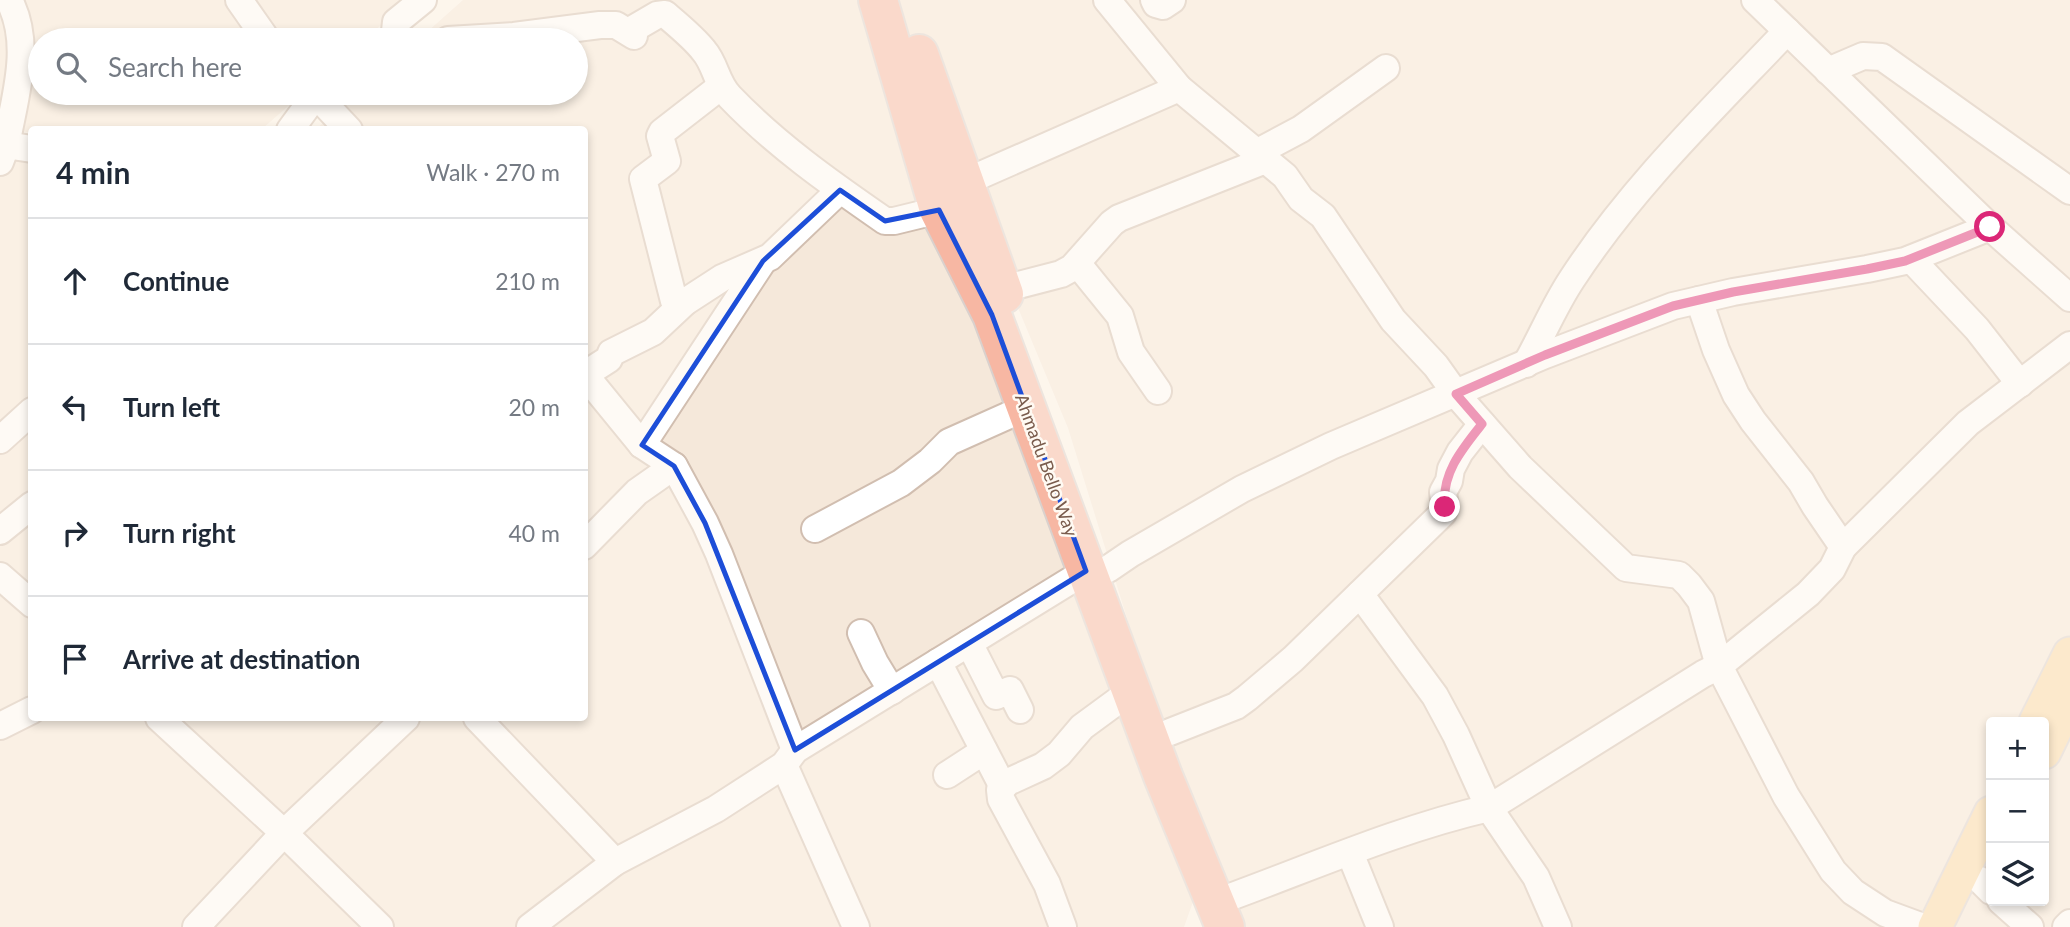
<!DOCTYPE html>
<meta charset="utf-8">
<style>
:root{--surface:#fff;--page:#f2f2f3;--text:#1f2937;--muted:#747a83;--line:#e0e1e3}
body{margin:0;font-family:Lato,sans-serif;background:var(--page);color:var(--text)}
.controls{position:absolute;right:21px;bottom:21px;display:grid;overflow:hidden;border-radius:7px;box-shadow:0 4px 10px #0003}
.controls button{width:63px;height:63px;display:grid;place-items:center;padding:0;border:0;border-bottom:2px solid var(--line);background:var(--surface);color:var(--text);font:35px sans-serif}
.stop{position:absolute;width:21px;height:21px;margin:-16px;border:5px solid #db2777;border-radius:50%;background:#fff}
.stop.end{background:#db2777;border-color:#fff;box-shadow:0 2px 7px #0008}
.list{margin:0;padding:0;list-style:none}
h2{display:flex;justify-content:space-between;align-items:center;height:91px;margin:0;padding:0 28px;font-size:30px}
h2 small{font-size:23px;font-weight:400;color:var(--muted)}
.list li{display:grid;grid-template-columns:46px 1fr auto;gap:21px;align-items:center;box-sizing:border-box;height:126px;padding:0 28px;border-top:2px solid var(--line)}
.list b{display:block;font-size:26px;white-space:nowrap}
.list em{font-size:23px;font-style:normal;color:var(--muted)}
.icon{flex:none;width:38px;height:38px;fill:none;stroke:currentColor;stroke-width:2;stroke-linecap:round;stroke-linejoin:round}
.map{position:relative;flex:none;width:2070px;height:927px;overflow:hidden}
.search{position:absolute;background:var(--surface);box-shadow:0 4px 10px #0003;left:28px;top:28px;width:560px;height:77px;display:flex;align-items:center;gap:18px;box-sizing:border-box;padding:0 24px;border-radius:38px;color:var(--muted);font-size:26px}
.panel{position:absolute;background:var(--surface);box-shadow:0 4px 10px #0003;left:28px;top:126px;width:560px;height:595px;border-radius:7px}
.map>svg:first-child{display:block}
.residential{fill:#f5e8da;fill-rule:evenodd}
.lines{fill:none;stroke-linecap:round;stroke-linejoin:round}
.minor-casing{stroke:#d1beb0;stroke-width:30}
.major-casing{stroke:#dad1cd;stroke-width:37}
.highway-casing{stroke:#dad1cd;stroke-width:42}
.minor{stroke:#fff;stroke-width:26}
.major{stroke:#fbd9a5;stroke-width:33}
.highway{stroke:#f7b7a3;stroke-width:38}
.route{stroke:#db2777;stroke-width:9}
.marked{fill:none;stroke:#1d4ed8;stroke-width:5;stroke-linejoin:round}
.labels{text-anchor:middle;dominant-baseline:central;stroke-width:5;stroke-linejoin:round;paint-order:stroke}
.street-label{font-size:18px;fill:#7a5c4d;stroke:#fffaf3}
</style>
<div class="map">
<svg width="2070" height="927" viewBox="0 0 2070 927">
<rect width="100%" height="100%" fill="#fdf6ec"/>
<g class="residential">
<path d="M0 0H412L363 40H40V93H303L262 129 32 130 31 133 0 127Z"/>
<path d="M463 0H858L1033 479 1194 899 1184 927H0V145L31 154 32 718H584V130L316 129 358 93H576V40H418Z"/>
<path d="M890 0H2070V927H1208L1215 902 1068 428ZM1991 722H2044V901H1991Z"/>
</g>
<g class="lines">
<defs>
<g id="minor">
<path d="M239 0 267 40"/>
<path d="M1107 0 1179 88 1285 176 1301 199 1323 216 1393 320 1436 366 1456 394 1520 467 1626 568 1679 575 1689 585 1701 601 1719 666 1786 796 1833 871 1853 892 1885 913 1923 927"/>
<path d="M1154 0 1156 4 1163 6 1172 0"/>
<path d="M1755 0 1990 227 2070 298"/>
<path d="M394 40 396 22 423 0"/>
<path d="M448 40 514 36 600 25H616L634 36 633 29 657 15 665 14C678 25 694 38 704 51 716 65 716 83 730 97 776 145 830 183 885 221H894L939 210"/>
<path d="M1828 71 1863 56 1882 57 2070 191"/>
<path d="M317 96 349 130"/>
<path d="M290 130 309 104 322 93"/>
<path d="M0 144 32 149"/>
<path d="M1256 153 1301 129 1386 68"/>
<path d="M0 162 6 146C14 99 33 45 9 0"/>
<path d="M965 182 1179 88"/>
<path d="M1911 259 1977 329 2020 384"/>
<path d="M1077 263 1120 316 1131 352 1158 391"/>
<path d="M1003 289 1061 274 1072 268 1112 223 1119 218 1263 161"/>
<path d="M1699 300 1716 350 1736 395 1753 421 1801 482 1815 506 1843 547"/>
<path d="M685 302 674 301 643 179 667 161 660 136 662 132 720 87"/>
<path d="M1526 364C1542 336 1554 306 1572 279 1632 187 1712 110 1787 31"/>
<path d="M584 374 642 445 674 466 705 523 719 554 795 750"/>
<path d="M584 375 609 359 611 353 653 332 685 302 722 278 770 257 840 190"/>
<path d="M0 440 32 411"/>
<path d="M642 445 763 261"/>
<path d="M815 529 901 483 930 461 949 442 1025 408"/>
<path d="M0 531 32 505"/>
<path d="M584 546 637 492 674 466"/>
<path d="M1108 569 1130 554 1242 489 1331 446 1545 355 1673 306 1733 292 1867 269 1905 261 1990 227"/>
<path d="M0 576 32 604"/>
<path d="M1360 594 1435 696 1456 735 1489 808 1536 877 1558 927"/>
<path d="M861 633 875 663 892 691"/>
<path d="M969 643 996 696 1010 690 1020 710"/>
<path d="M938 662 1003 787"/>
<path d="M159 718 284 833 380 927"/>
<path d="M477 718 615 862"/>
<path d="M0 726 32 710"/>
<path d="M1170 732 1236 706 1247 698 1293 659 1443 513 1445 507 1443 492 1449 481 1451 469 1460 452 1482 424"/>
<path d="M784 765 856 927"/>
<path d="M947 775 984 751"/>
<path d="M1350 853 1380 927"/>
<path d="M1980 880 1991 891"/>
<path d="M1233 896C1317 865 1402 828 1489 808L1703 674 1719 666 1808 594 1832 569 1843 547 1968 423 2070 345"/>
<path d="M2001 901 2030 927"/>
<path d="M196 927 284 833 406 718"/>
<path d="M530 927 615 862 716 809 784 765 795 750 1086 571"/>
<path d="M1063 927 1047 884 1001 799 1000 790 1008 782 1043 766 1059 754 1082 727 1131 691"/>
<path d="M2066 927 2070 923"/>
</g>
<g id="major">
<path d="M2036 722 2070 654"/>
<path d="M2044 752 2069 701"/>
<path d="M1935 927 1991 813"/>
</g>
<g id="highway">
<path d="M878 0 939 210 992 315 1163 776 1225 927"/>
<path d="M919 54 1004 294"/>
</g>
</defs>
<use href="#minor" class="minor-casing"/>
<use href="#major" class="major-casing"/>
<use href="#highway" class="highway-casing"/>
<use href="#minor" class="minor"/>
<use href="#major" class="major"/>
<use href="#highway" class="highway"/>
</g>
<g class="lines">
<path class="route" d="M1445 507C1441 474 1462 449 1482 424L1456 394 1545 355 1673 306 1733 292 1867 269 1905 261 1990 227"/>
</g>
<path d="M0 0H2070V927H0ZM840 190 885 221 939 210 992 315 1086 571 795 750 705 523 674 466 642 445 763 261Z" fill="#fdf6ec" fill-opacity=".55" fill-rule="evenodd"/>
<path class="marked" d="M840 190 885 221 939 210 992 315 1086 571 795 750 705 523 674 466 642 445 763 261Z"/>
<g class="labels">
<g class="street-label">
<text transform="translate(1047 465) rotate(70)">Ahmadu Bello Way</text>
</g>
</g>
</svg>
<div class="controls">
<button>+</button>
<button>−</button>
<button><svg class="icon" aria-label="layers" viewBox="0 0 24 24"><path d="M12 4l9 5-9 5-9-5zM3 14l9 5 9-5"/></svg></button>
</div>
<div class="stop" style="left:1990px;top:227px"></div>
<div class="stop end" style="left:1445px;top:507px"></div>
<div class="search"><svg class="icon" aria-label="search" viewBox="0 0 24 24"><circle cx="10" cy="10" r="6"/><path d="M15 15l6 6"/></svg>Search here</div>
<section class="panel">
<h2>4 min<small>Walk · 270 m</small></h2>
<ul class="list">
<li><svg class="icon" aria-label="ahead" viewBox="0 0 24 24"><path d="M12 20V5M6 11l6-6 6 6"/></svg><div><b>Continue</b></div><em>210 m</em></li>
<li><svg class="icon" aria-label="left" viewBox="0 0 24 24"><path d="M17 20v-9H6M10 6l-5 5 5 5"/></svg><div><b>Turn left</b></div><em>20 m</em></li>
<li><svg class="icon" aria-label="right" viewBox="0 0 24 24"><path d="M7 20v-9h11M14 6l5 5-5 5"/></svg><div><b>Turn right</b></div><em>40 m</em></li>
<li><svg class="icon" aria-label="arrive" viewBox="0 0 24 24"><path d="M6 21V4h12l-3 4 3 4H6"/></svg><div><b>Arrive at destination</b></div></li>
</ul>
</section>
</div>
